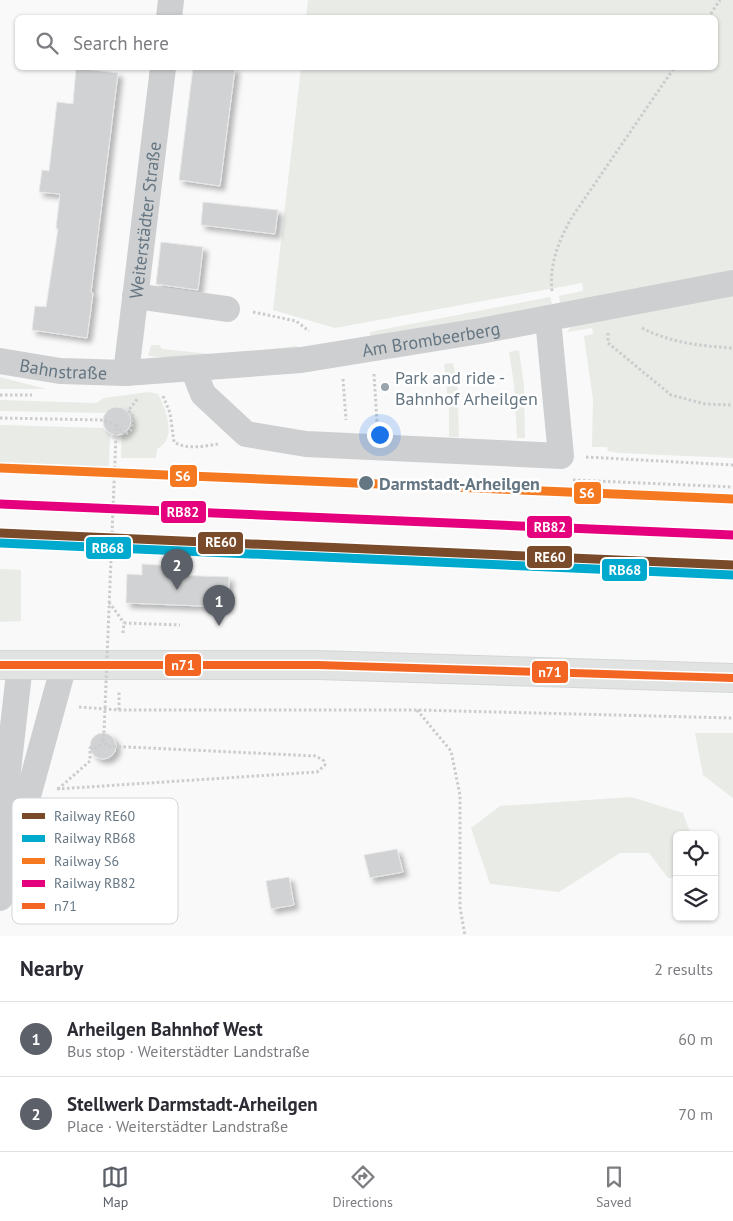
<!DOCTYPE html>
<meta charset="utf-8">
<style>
:root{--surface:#fff;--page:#f7f7f7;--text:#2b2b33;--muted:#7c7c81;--line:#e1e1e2;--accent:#5c6169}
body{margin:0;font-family:"PT Sans",sans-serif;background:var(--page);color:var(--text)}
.controls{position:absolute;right:15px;bottom:15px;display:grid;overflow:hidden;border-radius:8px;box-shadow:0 1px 4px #0004}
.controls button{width:45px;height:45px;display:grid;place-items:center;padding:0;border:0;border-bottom:1px solid var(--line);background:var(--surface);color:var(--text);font:25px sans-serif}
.you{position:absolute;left:379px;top:434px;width:18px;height:18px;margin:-12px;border:4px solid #fff;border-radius:50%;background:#1a73e8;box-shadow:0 0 0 8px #1a73e833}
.badge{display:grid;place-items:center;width:32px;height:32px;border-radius:50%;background:var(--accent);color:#fff;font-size:16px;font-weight:700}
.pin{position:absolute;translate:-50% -41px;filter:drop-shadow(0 1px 2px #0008)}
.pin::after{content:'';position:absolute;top:26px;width:18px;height:15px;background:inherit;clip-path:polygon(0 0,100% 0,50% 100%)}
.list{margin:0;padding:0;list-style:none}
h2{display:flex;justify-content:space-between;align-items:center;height:65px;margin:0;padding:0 20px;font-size:21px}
h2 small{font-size:16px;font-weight:400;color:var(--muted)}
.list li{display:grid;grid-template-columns:32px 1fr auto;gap:15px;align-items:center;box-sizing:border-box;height:75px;padding:0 20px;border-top:1px solid var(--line)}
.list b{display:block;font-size:19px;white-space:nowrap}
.list p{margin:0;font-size:16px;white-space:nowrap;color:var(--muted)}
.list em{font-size:16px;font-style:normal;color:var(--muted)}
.icon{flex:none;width:28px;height:28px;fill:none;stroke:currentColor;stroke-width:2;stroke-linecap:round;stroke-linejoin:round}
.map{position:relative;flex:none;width:733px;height:936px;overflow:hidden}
.search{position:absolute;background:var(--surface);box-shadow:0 1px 4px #0004;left:15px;right:15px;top:15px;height:55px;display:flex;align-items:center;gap:12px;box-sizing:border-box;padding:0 18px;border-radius:8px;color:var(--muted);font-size:19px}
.sheet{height:215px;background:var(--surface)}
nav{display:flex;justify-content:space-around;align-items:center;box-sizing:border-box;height:70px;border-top:1px solid var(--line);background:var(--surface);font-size:14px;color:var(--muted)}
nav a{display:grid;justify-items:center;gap:2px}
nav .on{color:var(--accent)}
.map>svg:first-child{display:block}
.green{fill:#e8ebe6}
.building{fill:#d0d2d3;stroke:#e8e8e8;filter:url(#shadow)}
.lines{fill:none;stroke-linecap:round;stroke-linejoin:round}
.major-casing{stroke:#d5d6d7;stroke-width:30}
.path{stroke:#cbcccd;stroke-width:3;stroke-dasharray:2.5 2.5;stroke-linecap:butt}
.minor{stroke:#cecfd0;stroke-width:26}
.major{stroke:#e1e2e2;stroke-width:28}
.path-bridge{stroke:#cbcccd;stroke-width:3;stroke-dasharray:2.5 2.5;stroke-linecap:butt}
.bus-1-casing{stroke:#fff;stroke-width:11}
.bus-1{stroke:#f26522;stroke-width:8}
.rail-1-casing{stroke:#fff;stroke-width:12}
.rail-2-casing{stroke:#fff;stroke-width:12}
.rail-3-casing{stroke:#fff;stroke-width:12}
.rail-4-casing{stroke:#fff;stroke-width:12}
.rail-1{stroke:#7a4b2a;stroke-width:9}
.rail-2{stroke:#00a9ce;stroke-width:9}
.rail-3{stroke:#f57921;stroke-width:9}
.rail-4{stroke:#e5007d;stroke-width:9}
.poi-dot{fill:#99a4ac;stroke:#fff;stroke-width:2}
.stop-dot{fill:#657683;stroke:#fff;stroke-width:2}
.labels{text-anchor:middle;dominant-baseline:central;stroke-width:5;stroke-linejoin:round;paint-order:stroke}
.street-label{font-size:18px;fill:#657683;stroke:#fff}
.poi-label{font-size:18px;fill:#657683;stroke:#fff;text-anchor:start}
.stop-label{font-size:18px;font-weight:bold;fill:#657683;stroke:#fff;text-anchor:start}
.key{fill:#fff;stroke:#d1d6da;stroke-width:1}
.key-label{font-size:14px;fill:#657683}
.line-badge{stroke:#fff;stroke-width:2}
.badge-label{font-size:14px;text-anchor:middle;font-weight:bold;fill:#fff}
</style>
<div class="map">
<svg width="733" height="936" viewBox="0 0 733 936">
<defs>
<filter id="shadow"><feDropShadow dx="4.5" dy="4.5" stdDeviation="2.5" flood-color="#0004"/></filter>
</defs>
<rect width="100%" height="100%" fill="#f9f9f9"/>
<g class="green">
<path d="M308 0H733V458L619 453 608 451 607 447H592L593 400 584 336 593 334 592 328 567 332 573 324 560 303 559 296 583 291 582 283 335 328 273 310 301 68H716V18L306 17Z"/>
<path d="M550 297 552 304 371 339 370 332Z"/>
<path d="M151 345H159L162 349 219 355 297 346 299 354 225 362 148 356Z"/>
<path d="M519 350 524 387 525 438H517L514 384 509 352Z"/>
<path d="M453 363 457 381 459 437H449V410L444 364Z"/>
<path d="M0 377 46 389H0Z"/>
<path d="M149 392 158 394C167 411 177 439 157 449L156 458H121L122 435 130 428V414C120 406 114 406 104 413L0 411V400L96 403 104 398Z"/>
<path d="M0 425 103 428 110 434 109 467 0 462Z"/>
<path d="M0 569 21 570V621L0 622Z"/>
<path d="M695 733H733V798L703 775Z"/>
<path d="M631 797 683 813 691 835H677V878H668L649 853H620L559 892 490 884 471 828 500 806Z"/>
</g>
<g class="building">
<path d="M76 68 118 73 91 292 93 293 87 338 32 330 35 306 46 307 58 229 56 228 60 194 39 192 42 170 49 171 57 102 73 104Z"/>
<path d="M193 68H235L220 186 179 180Z"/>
<path d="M203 202 278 210 275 234 201 225Z"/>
<path d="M161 242 203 247 198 290 156 284Z"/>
<circle cx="117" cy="421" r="14"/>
<path d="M142 564 173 566 172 575 229 577 228 607 126 603 127 574 142 575Z"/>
<circle cx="103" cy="746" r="13"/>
<path d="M397 849 403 872 370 878 364 855Z"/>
<path d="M289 877 294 905 271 909 266 881Z"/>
</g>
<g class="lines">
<defs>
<path id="major" d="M0 665H318L733 678"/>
</defs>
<use href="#major" class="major-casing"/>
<g class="path">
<path d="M708 18 720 0"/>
<path d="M552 291C549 264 559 240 572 217L674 68"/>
<path d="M253 312 296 321 309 331"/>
<path d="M642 328C671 343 701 346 733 348"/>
<path d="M608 333V343L671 395 705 404 733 405"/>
<path d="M374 374 377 423"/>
<path d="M343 379 346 420"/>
<path d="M0 395H32"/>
<path d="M163 396 170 413 174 442C186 450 205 446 218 444"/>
<path d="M0 418 103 420 116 425V435"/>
<path d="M116 425 125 435 132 429V414L128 411 138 398"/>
<path d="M586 457 733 465"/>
<path d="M573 480 733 487"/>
<path d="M109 602 124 623"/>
<path d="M123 633 124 623 180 625"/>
<path d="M79 707 119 710H417L733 718"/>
<path d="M119 710V690"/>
<path d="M417 710 451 751 460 795V907L465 936"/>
<path d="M57 789 317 772 325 765 324 761 316 756 107 746 103 741 104 733"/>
<path d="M58 789 90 761V748L98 747 103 742"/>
</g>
<g class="minor">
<path d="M169 18 171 0"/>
<path d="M135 296 227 309"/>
<path id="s1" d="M0 361 60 371 126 373 301 360 480 331 733 283"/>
<path d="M193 368 203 394 246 434 306 444 561 456 548 319"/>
<path id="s2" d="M126 373 163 68"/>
<path d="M5 841V797L20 665"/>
<path d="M0 898 64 665"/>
</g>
<use href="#major" class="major"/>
<path class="path-bridge" d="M104 733 116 435"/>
<defs>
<path id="bus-1" d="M0 665H318L733 678"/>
</defs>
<use href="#bus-1" class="bus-1-casing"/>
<use href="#bus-1" class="bus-1"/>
<defs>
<path id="rail-1" d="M0 533 733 565"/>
<path id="rail-2" d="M0 543 733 575"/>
<path id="rail-3" d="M0 468 733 499"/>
<path id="rail-4" d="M0 504 733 535"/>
</defs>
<use href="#rail-1" class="rail-1-casing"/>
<use href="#rail-2" class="rail-2-casing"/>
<use href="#rail-3" class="rail-3-casing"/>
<use href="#rail-4" class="rail-4-casing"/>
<use href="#rail-1" class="rail-1"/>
<use href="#rail-2" class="rail-2"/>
<use href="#rail-3" class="rail-3"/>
<use href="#rail-4" class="rail-4"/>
</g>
<circle class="poi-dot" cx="385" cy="387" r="5"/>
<circle class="stop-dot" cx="366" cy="483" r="8"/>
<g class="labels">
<g class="street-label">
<text stroke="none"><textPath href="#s2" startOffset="154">Weiterstädter Straße</textPath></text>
<text stroke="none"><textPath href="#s1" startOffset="434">Am Brombeerberg</textPath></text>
<text stroke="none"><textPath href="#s1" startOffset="64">Bahnstraße</textPath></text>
</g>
<g class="poi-label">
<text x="395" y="377">Park and ride -<tspan x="395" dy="21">Bahnhof Arheilgen</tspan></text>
</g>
<g class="stop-label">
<text x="379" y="483">Darmstadt-Arheilgen</text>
</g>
</g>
<rect x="12" y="798" width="166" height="126" rx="8" class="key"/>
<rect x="22" y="813" width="23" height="6" fill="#7a4b2a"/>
<rect x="22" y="835" width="23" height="7" fill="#00a9ce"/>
<rect x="22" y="858" width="23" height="6" fill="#f57921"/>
<rect x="22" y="880" width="23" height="7" fill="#e5007d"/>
<rect x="22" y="903" width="23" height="6" fill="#f26522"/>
<g class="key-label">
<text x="54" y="821">Railway RE60</text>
<text x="54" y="843">Railway RB68</text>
<text x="54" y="866">Railway S6</text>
<text x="54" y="888">Railway RB82</text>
<text x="54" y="911">n71</text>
</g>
<g class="line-badge">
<rect x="169" y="464" width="29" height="24" rx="5" fill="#f57921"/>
<rect x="573" y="481" width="29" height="24" rx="5" fill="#f57921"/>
<rect x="160" y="500" width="47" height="24" rx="5" fill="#e5007d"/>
<rect x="526" y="515" width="47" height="24" rx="5" fill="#e5007d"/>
<rect x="197" y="531" width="47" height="24" rx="5" fill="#7a4b2a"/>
<rect x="85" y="536" width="47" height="24" rx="5" fill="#00a9ce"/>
<rect x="526" y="545" width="47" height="24" rx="5" fill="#7a4b2a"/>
<rect x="601" y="558" width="47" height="24" rx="5" fill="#00a9ce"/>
<rect x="164" y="653" width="38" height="24" rx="5" fill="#f26522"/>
<rect x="531" y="660" width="38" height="24" rx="5" fill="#f26522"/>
</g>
<g class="badge-label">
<text x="183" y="481">S6</text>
<text x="587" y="498">S6</text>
<text x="183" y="517">RB82</text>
<text x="550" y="532">RB82</text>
<text x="221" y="547">RE60</text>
<text x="108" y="553">RB68</text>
<text x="550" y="562">RE60</text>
<text x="625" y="575">RB68</text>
<text x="183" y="670">n71</text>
<text x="550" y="677">n71</text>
</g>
</svg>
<div class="controls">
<button><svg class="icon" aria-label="locate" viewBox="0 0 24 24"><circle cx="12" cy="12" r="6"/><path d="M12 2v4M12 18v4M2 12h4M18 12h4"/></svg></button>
<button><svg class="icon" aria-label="layers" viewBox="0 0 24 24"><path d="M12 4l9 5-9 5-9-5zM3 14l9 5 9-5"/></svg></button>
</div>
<div class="you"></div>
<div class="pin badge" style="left:219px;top:626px">1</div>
<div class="pin badge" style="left:177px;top:590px">2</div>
<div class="search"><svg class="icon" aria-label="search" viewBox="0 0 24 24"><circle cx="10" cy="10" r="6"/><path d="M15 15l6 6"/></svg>Search here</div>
</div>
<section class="sheet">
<h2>Nearby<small>2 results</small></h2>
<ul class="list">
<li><span class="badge">1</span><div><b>Arheilgen Bahnhof West</b><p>Bus stop · Weiterstädter Landstraße</p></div><em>60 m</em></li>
<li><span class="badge">2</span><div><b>Stellwerk Darmstadt-Arheilgen</b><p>Place · Weiterstädter Landstraße</p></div><em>70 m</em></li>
</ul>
</section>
<nav>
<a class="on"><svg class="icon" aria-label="map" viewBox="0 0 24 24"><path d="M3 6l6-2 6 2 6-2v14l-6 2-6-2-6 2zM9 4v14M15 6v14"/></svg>Map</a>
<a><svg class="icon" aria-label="directions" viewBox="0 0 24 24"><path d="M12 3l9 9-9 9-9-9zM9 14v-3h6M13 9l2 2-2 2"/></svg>Directions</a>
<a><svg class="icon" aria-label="saved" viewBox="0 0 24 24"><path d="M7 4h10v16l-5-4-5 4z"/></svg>Saved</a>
</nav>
